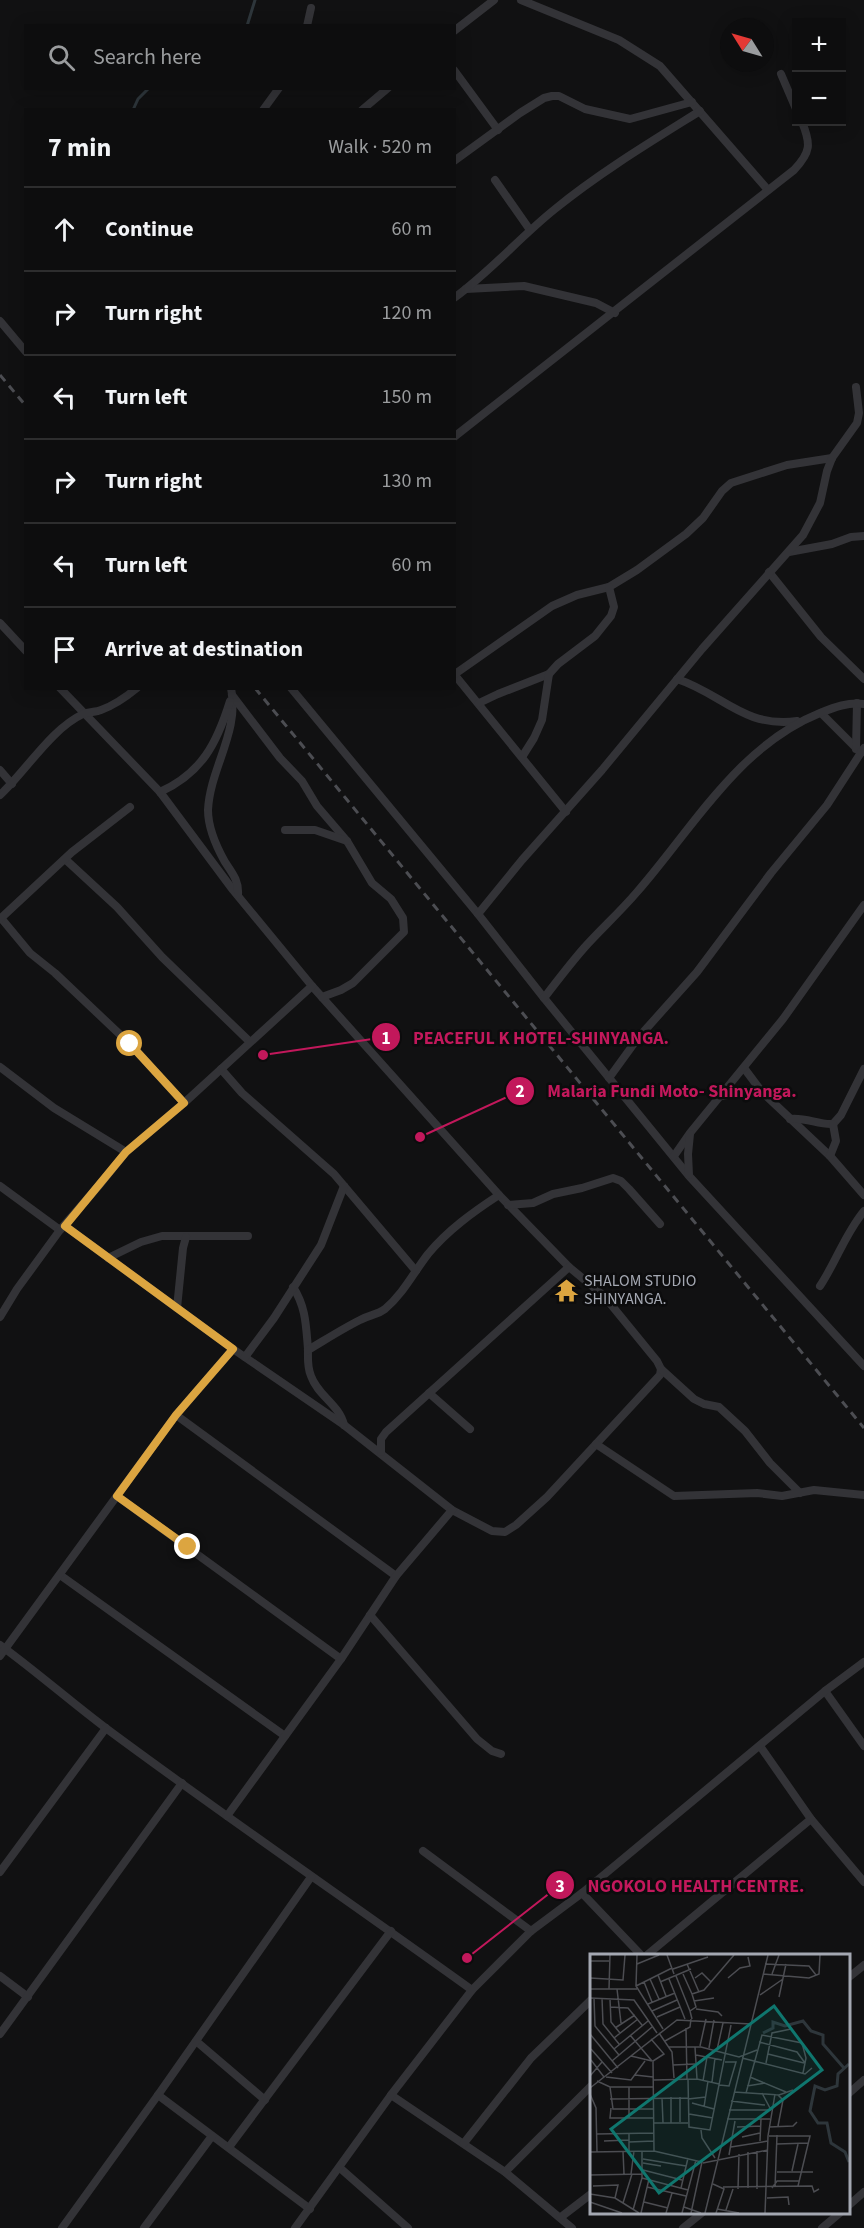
<!DOCTYPE html>
<meta charset="utf-8">
<style>
:root{--surface:#0d0d0e;--page:#161617;--text:#f1f3f6;--muted:#9a9c9e;--line:#2d2d2e}
body{margin:0;font-family:"Source Sans 3",sans-serif;background:var(--page);color:var(--text)}
.controls{position:absolute;right:18px;top:18px;display:grid;overflow:hidden;border-radius:0px;box-shadow:0 3px 15px #0003}
.controls button{width:54px;height:54px;display:grid;place-items:center;padding:0;border:0;border-bottom:2px solid var(--line);background:var(--surface);color:var(--text);font:30px sans-serif}
.compass{position:absolute;left:720px;top:18px;width:54px;height:54px;border-radius:50%;background:var(--surface);box-shadow:0 3px 15px #0003;rotate:307deg}
.stop{position:absolute;width:18px;height:18px;margin:-14px;border:4px solid #dca540;border-radius:50%;background:#fff}
.stop.end{background:#dca540;border-color:#fff;box-shadow:0 2px 6px #0008}
.list{margin:0;padding:0;list-style:none}
h2{display:flex;justify-content:space-between;align-items:center;height:78px;margin:0;padding:0 24px;font-size:26px}
h2 small{font-size:20px;font-weight:400;color:var(--muted)}
.list li{display:grid;grid-template-columns:39px 1fr auto;gap:18px;align-items:center;box-sizing:border-box;height:84px;padding:0 24px;border-top:2px solid var(--line)}
.list b{display:block;font-size:22px;white-space:nowrap}
.list em{font-size:20px;font-style:normal;color:var(--muted)}
.icon{flex:none;width:33px;height:33px;fill:none;stroke:currentColor;stroke-width:2;stroke-linecap:round;stroke-linejoin:round}
.map{position:relative;flex:none;width:864px;height:2228px;overflow:hidden}
.search{position:absolute;background:var(--surface);box-shadow:0 3px 15px #0003;left:24px;top:24px;width:432px;height:66px;display:flex;align-items:center;gap:15px;box-sizing:border-box;padding:0 21px;border-radius:0px;color:var(--muted);font-size:22px}
.panel{position:absolute;background:var(--surface);box-shadow:0 3px 15px #0003;left:24px;top:108px;width:432px;height:582px;border-radius:0px}
.map>svg:first-child{display:block}
.lines{fill:none;stroke-linecap:round;stroke-linejoin:round}
.stream{stroke:#2e363b;stroke-width:3}
.street{stroke:#333337;stroke-width:8}
.rail{stroke:#4c4d52;stroke-width:3;stroke-dasharray:8 6;stroke-linecap:butt}
.route{stroke:#dca540;stroke-width:8}
.labels{text-anchor:middle;dominant-baseline:central;stroke-width:5;stroke-linejoin:round;paint-order:stroke}
.poi-label{font-size:16px;fill:#a4a8b2;stroke:#0c0c0d;text-anchor:start}
.inset-river{fill:none;stroke:#2e363b;stroke-width:3}
.inset-road{fill:none;stroke:#4c4d52;stroke-width:1.5}
.view{fill:#0f766e;fill-opacity:0.15;stroke:#0f766e;stroke-width:3}
.inset-edge{fill:none;stroke:#a4a8b2;stroke-width:3}
.leader{fill:none;stroke:#c2185b;stroke-width:2}
.callout-dot{fill:#c2185b;stroke:#0c0c0d;stroke-width:2}
.mark-label{font-size:18px;text-anchor:middle;font-weight:bold;fill:#fff}
.callout-label{font-size:18px;text-anchor:middle;font-weight:bold;fill:#c2185b;stroke:#0c0c0d;stroke-width:5;stroke-linejoin:round;paint-order:stroke}
</style>
<div class="map">
<svg width="864" height="2228" viewBox="0 0 864 2228">
<rect width="100%" height="100%" fill="#111112"/>
<g class="lines">
<g class="stream">
<path d="M247 26 255 0"/>
<path d="M175 88H191"/>
<path d="M133 110 138 99 149 88"/>
</g>
<g class="street">
<path d="M521 0 619 40 660 66 768 190"/>
<path d="M307 26 311 8"/>
<path d="M454 31 494 0"/>
<path d="M454 70 498 130"/>
<path d="M781 74 796 109"/>
<path d="M263 110 279 88"/>
<path d="M362 110 388 88"/>
<path d="M454 161 520 113 544 98 552 96H559L585 109 630 119 692 102"/>
<path d="M495 180 530 230"/>
<path d="M466 289 524 286 596 303 615 313"/>
<path d="M454 298C491 271 520 237 555 209 599 173 652 141 700 111"/>
<path d="M0 321 26 352"/>
<path d="M454 437 794 170C811 152 811 144 802 122"/>
<path d="M789 552 832 544 851 537 864 536"/>
<path d="M769 572 821 637 864 679"/>
<path d="M0 623 26 651"/>
<path d="M454 674 566 812"/>
<path d="M455 674 552 606 577 595 609 587 637 570 686 534 703 518 722 491 731 483 787 465 832 458"/>
<path d="M677 679C723 694 743 728 797 721"/>
<path d="M60 688 160 792 233 890 312 986 499 1195 569 1267 604 1296 657 1361 661 1369 660 1375 547 1497 516 1525 505 1532 492 1531 452 1510 344 1425 233 1349 65 1226"/>
<path d="M231 688C240 732 210 768 208 810 208 828 216 846 225 862 233 874 239 881 238 895"/>
<path d="M291 688 478 914 544 998 689 1176 864 1366"/>
<path d="M232 695 280 758 302 781 317 806 347 841 372 883 391 899 403 918 404 932 353 983 341 990 322 997"/>
<path d="M479 703 498 694 549 674"/>
<path d="M821 713 861 753"/>
<path d="M856 749 857 703"/>
<path d="M522 757 534 738 542 720 549 674 558 664 595 636 611 616 614 607 609 587"/>
<path d="M0 770 12 784"/>
<path d="M160 792C202 773 217 743 230 701"/>
<path d="M0 795C26 771 51 729 83 714 89 712 96 712 101 710 115 705 126 697 137 688"/>
<path d="M285 830H315L347 841"/>
<path d="M65 859 117 907 162 957 250 1042"/>
<path d="M478 914 522 860 602 770 702 649 803 535 820 503 827 471 832 458 857 423 859 413 856 387"/>
<path d="M1 918 30 953 55 973 130 1044 184 1103"/>
<path d="M0 919 72 852 130 807"/>
<path d="M544 998C557 981 570 964 584 948 601 929 620 912 637 892 693 828 738 746 820 713 835 707 848 702 864 704"/>
<path d="M0 1067 54 1108 126 1152"/>
<path d="M744 1068 762 1092"/>
<path d="M221 1069 242 1093 334 1174 416 1271"/>
<path d="M609 1078 638 1038 697 972 771 873 827 805 864 748"/>
<path d="M722 1096 749 1091 762 1092 830 1156 864 1195"/>
<path d="M790 1119C806 1117 818 1125 833 1124L841 1115 864 1069"/>
<path d="M674 1156 690 1133 783 1019 864 905"/>
<path d="M830 1156 836 1141 833 1124"/>
<path d="M689 1175 688 1154 690 1134"/>
<path d="M0 1186 60 1230"/>
<path d="M508 1205 533 1203 553 1194 582 1188 613 1178 621 1181 629 1189 660 1224"/>
<path d="M108 1258 141 1242 162 1236H248"/>
<path d="M820 1286C836 1262 845 1234 864 1211"/>
<path d="M293 1287C306 1307 306 1326 308 1349 308 1358 307 1367 311 1376 318 1396 339 1404 344 1425"/>
<path d="M177 1308 183 1248 186 1237"/>
<path d="M0 1317 17 1289 60 1230 101 1183 126 1152 184 1103 312 986"/>
<path d="M308 1350C325 1340 342 1329 360 1320 369 1315 377 1315 385 1309 403 1294 414 1272 428 1254 448 1230 473 1212 499 1195"/>
<path d="M245 1357 274 1318 321 1245 344 1186"/>
<path d="M661 1369 694 1399 704 1404 719 1407 745 1431 770 1463 800 1493"/>
<path d="M429 1393 470 1429"/>
<path d="M176 1415 396 1576"/>
<path d="M596 1444 674 1496 757 1493 782 1496 814 1490 864 1495"/>
<path d="M381 1452V1439L386 1432 569 1267"/>
<path d="M117 1496 341 1659"/>
<path d="M60 1575 285 1736"/>
<path d="M370 1615 477 1739 492 1751 501 1754"/>
<path d="M0 1645C37 1672 71 1702 107 1729 227 1818 351 1903 472 1990"/>
<path d="M0 1656 176 1415 233 1349"/>
<path d="M825 1691 864 1746"/>
<path d="M760 1746 811 1819 864 1882"/>
<path d="M227 1816 341 1659 396 1576 452 1510"/>
<path d="M423 1851 531 1931"/>
<path d="M0 1872 106 1728"/>
<path d="M582 1893 641 1955"/>
<path d="M647 1955 811 1819"/>
<path d="M0 1976 28 1997"/>
<path d="M848 1978 864 1965"/>
<path d="M0 2034 182 1783"/>
<path d="M196 2041 265 2100"/>
<path d="M848 2094 864 2080"/>
<path d="M158 2095 310 2209"/>
<path d="M391 2095 505 2172 572 2228"/>
<path d="M464 2143 531 2058 591 2000"/>
<path d="M229 2147 391 1931"/>
<path d="M340 2168 408 2228"/>
<path d="M505 2172 591 2086"/>
<path d="M848 2206 864 2192"/>
<path d="M561 2217 591 2194"/>
<path d="M62 2228 158 2095 311 1877"/>
<path d="M144 2228 212 2136"/>
<path d="M295 2228 391 2095 472 1990 531 1931 582 1893 825 1691 864 1662"/>
<path d="M683 2228 703 2212"/>
<path d="M822 2228 841 2212"/>
</g>
<g class="rail">
<path d="M0 375 26 406"/>
<path d="M255 688 864 1428"/>
</g>
</g>
<g class="lines">
<path class="route" d="M130 1044 184 1103 126 1152 65 1226 233 1349 176 1415 117 1496 188 1547"/>
</g>
<defs>
<symbol id="temple-bare" viewBox="-9 -9 18 18"><path d="M0-6L5-2H3V0L6.5 2.5H4V6H1.5V3h-3V6H-4V2.5H-6.5L-3 0V-2H-5Z" fill="#dca540" stroke="#0c0c0d" stroke-width="2.5" paint-order="stroke"/></symbol>
</defs>
<g fill-rule="evenodd">
<use href="#temple-bare" x="550" y="1274" width="33" height="33"/>
</g>
<g class="labels">
<g class="poi-label">
<text x="584" y="1281">SHALOM STUDIO<tspan x="584" dy="18">SHINYANGA.</tspan></text>
</g>
</g>
<g transform="translate(590 1954)">
<rect width="260" height="260" fill="#111112"/>
<path class="inset-river" d="M173 79 183 74V68L195 72 213 67 221 77 233 81V90L254 114M259 110 248 120 247 132 235 136 225 132 220 157 228 169H237L241 189 255 198 259 208"/>
<path class="inset-road" d="M47 1 46 32 73 75M77 1 84 20M0 7H19M47 10 69 1M97 10 109 38M175 10 219 12 226 21M83 15 118 3M93 20 102 40M173 20 219 24 229 20 230 1M182 20 189 1M68 21 76 42M86 22 100 57M0 24 33 26 35 1M105 24 112 19 121 28M138 24 150 14 160 12 158 3M60 25 69 45M79 25 95 65M54 28 62 48M70 28 101 15M46 32 82 14M0 35H47M19 35 20 1M27 35 31 69M170 41 193 25M189 43 196 10M0 44 44 46 67 79M4 44 5 72 29 101M12 44 13 70 29 90M20 45 21 68 30 79M104 47 124 44M58 50 85 39M20 53 38 54 52 71M106 55 128 58 132 62M62 57 87 46M67 63 90 53M102 65 100 57 106 53 102 40 114 36 144 1M25 74 45 61M96 74 97 125M69 79 82 98 84 124M0 80 28 114M40 81 62 107M24 84 48 65M61 85 74 100 63 107 64 197M75 87 100 73 101 65M169 88 207 98 215 109M110 92 116 65M79 93H111L149 103 167 96M105 93 107 125M119 94 124 66M1 95 22 119M24 95 58 67M127 96 133 69M178 100 214 109M106 101 132 106M41 102 62 107M152 104 215 120 222 114M1 106 14 123M22 107 62 73M176 109 182 79 201 75M83 111 105 110M45 121 63 123M0 122 12 108M16 123 41 126 55 107M160 123 196 138M98 125 99 173 120 176 141 71M63 126 107 125 129 130M7 127 20 133H63M113 127 117 103M122 128 125 104M129 131 139 132 146 108H135M157 132 175 129M20 133 23 155H63M39 133V164M0 134 87 66 161 70M144 138 189 141 203 136M156 139 172 81 212 89 216 104 213 119M172 139 181 156M0 140 6 154 7 198M188 141 193 146 188 172M81 143V169M90 143V168M72 144 73 169M20 145 98 144M98 145 116 143M141 147 175 151M102 149 124 155M114 153 118 127M21 154 20 164H64M139 156H181M99 160 123 164M137 165H180M64 169H98M147 173 171 172M179 173 203 172 207 168M111 176 112 184 125 204M39 179V197M7 180 64 179M179 182H220L208 232M152 183 170 179M14 187 39 186M170 187 171 165M39 188 64 187M187 190 218 189M141 193 178 187M33 197 34 220M167 197V235M0 198 64 197 112 208 101 259M139 201 145 167M53 205 96 212M53 209 71 212M113 209 178 196M53 216 92 226M202 217 208 190M187 218H223M41 220 44 197M0 221 52 220M52 224 98 236M123 230 134 235 126 259M3 232 28 231 25 244M57 233 96 242M133 233 222 232 224 238 229 235M185 233 187 181M91 234 98 204M158 234V198M182 234 187 227H209M148 235 149 200M0 240 25 244 49 259M177 244 198 243 199 251M0 248 32 259M54 248 78 254M33 249 42 220M94 253 111 259M127 255 149 259M43 256 52 224V197M136 256 143 235M51 259 59 225M76 259 82 239M92 259 106 206M115 259 178 1M175 259 178 182 185 140"/>
<path class="view" d="M184 52 232 116 69 239 21 175Z"/>
<rect width="260" height="260" class="inset-edge"/>
</g>
<path class="leader" d="M263 1055L386 1037M420 1137L520 1091M467 1958L560 1885"/>
<g class="callout-dot">
<circle cx="263" cy="1055" r="6"/>
<circle cx="420" cy="1137" r="6"/>
<circle cx="467" cy="1958" r="6"/>
<circle cx="386" cy="1037" r="15"/>
<circle cx="520" cy="1091" r="15"/>
<circle cx="560" cy="1885" r="15"/>
</g>
<g class="mark-label">
<text x="386" y="1044">1</text>
<text x="520" y="1097">2</text>
<text x="560" y="1892">3</text>
</g>
<g class="callout-label">
<text x="541" y="1044">PEACEFUL K HOTEL-SHINYANGA.</text>
<text x="672" y="1097">Malaria Fundi Moto- Shinyanga.</text>
<text x="696" y="1892">NGOKOLO HEALTH CENTRE.</text>
</g>
</svg>
<div class="controls">
<button>+</button>
<button>−</button>
</div>
<svg class="compass" viewBox="-18 -18 36 36"><path d="M0-13l5 13h-10z" fill="#e53935"/><path d="M0 13l5-13h-10z" fill="#9a9c9e"/></svg>
<div class="stop" style="left:130px;top:1044px"></div>
<div class="stop end" style="left:188px;top:1547px"></div>
<div class="search"><svg class="icon" aria-label="search" viewBox="0 0 24 24"><circle cx="10" cy="10" r="6"/><path d="M15 15l6 6"/></svg>Search here</div>
<section class="panel">
<h2>7 min<small>Walk · 520 m</small></h2>
<ul class="list">
<li><svg class="icon" aria-label="ahead" viewBox="0 0 24 24"><path d="M12 20V5M6 11l6-6 6 6"/></svg><div><b>Continue</b></div><em>60 m</em></li>
<li><svg class="icon" aria-label="right" viewBox="0 0 24 24"><path d="M7 20v-9h11M14 6l5 5-5 5"/></svg><div><b>Turn right</b></div><em>120 m</em></li>
<li><svg class="icon" aria-label="left" viewBox="0 0 24 24"><path d="M17 20v-9H6M10 6l-5 5 5 5"/></svg><div><b>Turn left</b></div><em>150 m</em></li>
<li><svg class="icon" aria-label="right" viewBox="0 0 24 24"><path d="M7 20v-9h11M14 6l5 5-5 5"/></svg><div><b>Turn right</b></div><em>130 m</em></li>
<li><svg class="icon" aria-label="left" viewBox="0 0 24 24"><path d="M17 20v-9H6M10 6l-5 5 5 5"/></svg><div><b>Turn left</b></div><em>60 m</em></li>
<li><svg class="icon" aria-label="arrive" viewBox="0 0 24 24"><path d="M6 21V4h12l-3 4 3 4H6"/></svg><div><b>Arrive at destination</b></div></li>
</ul>
</section>
</div>
